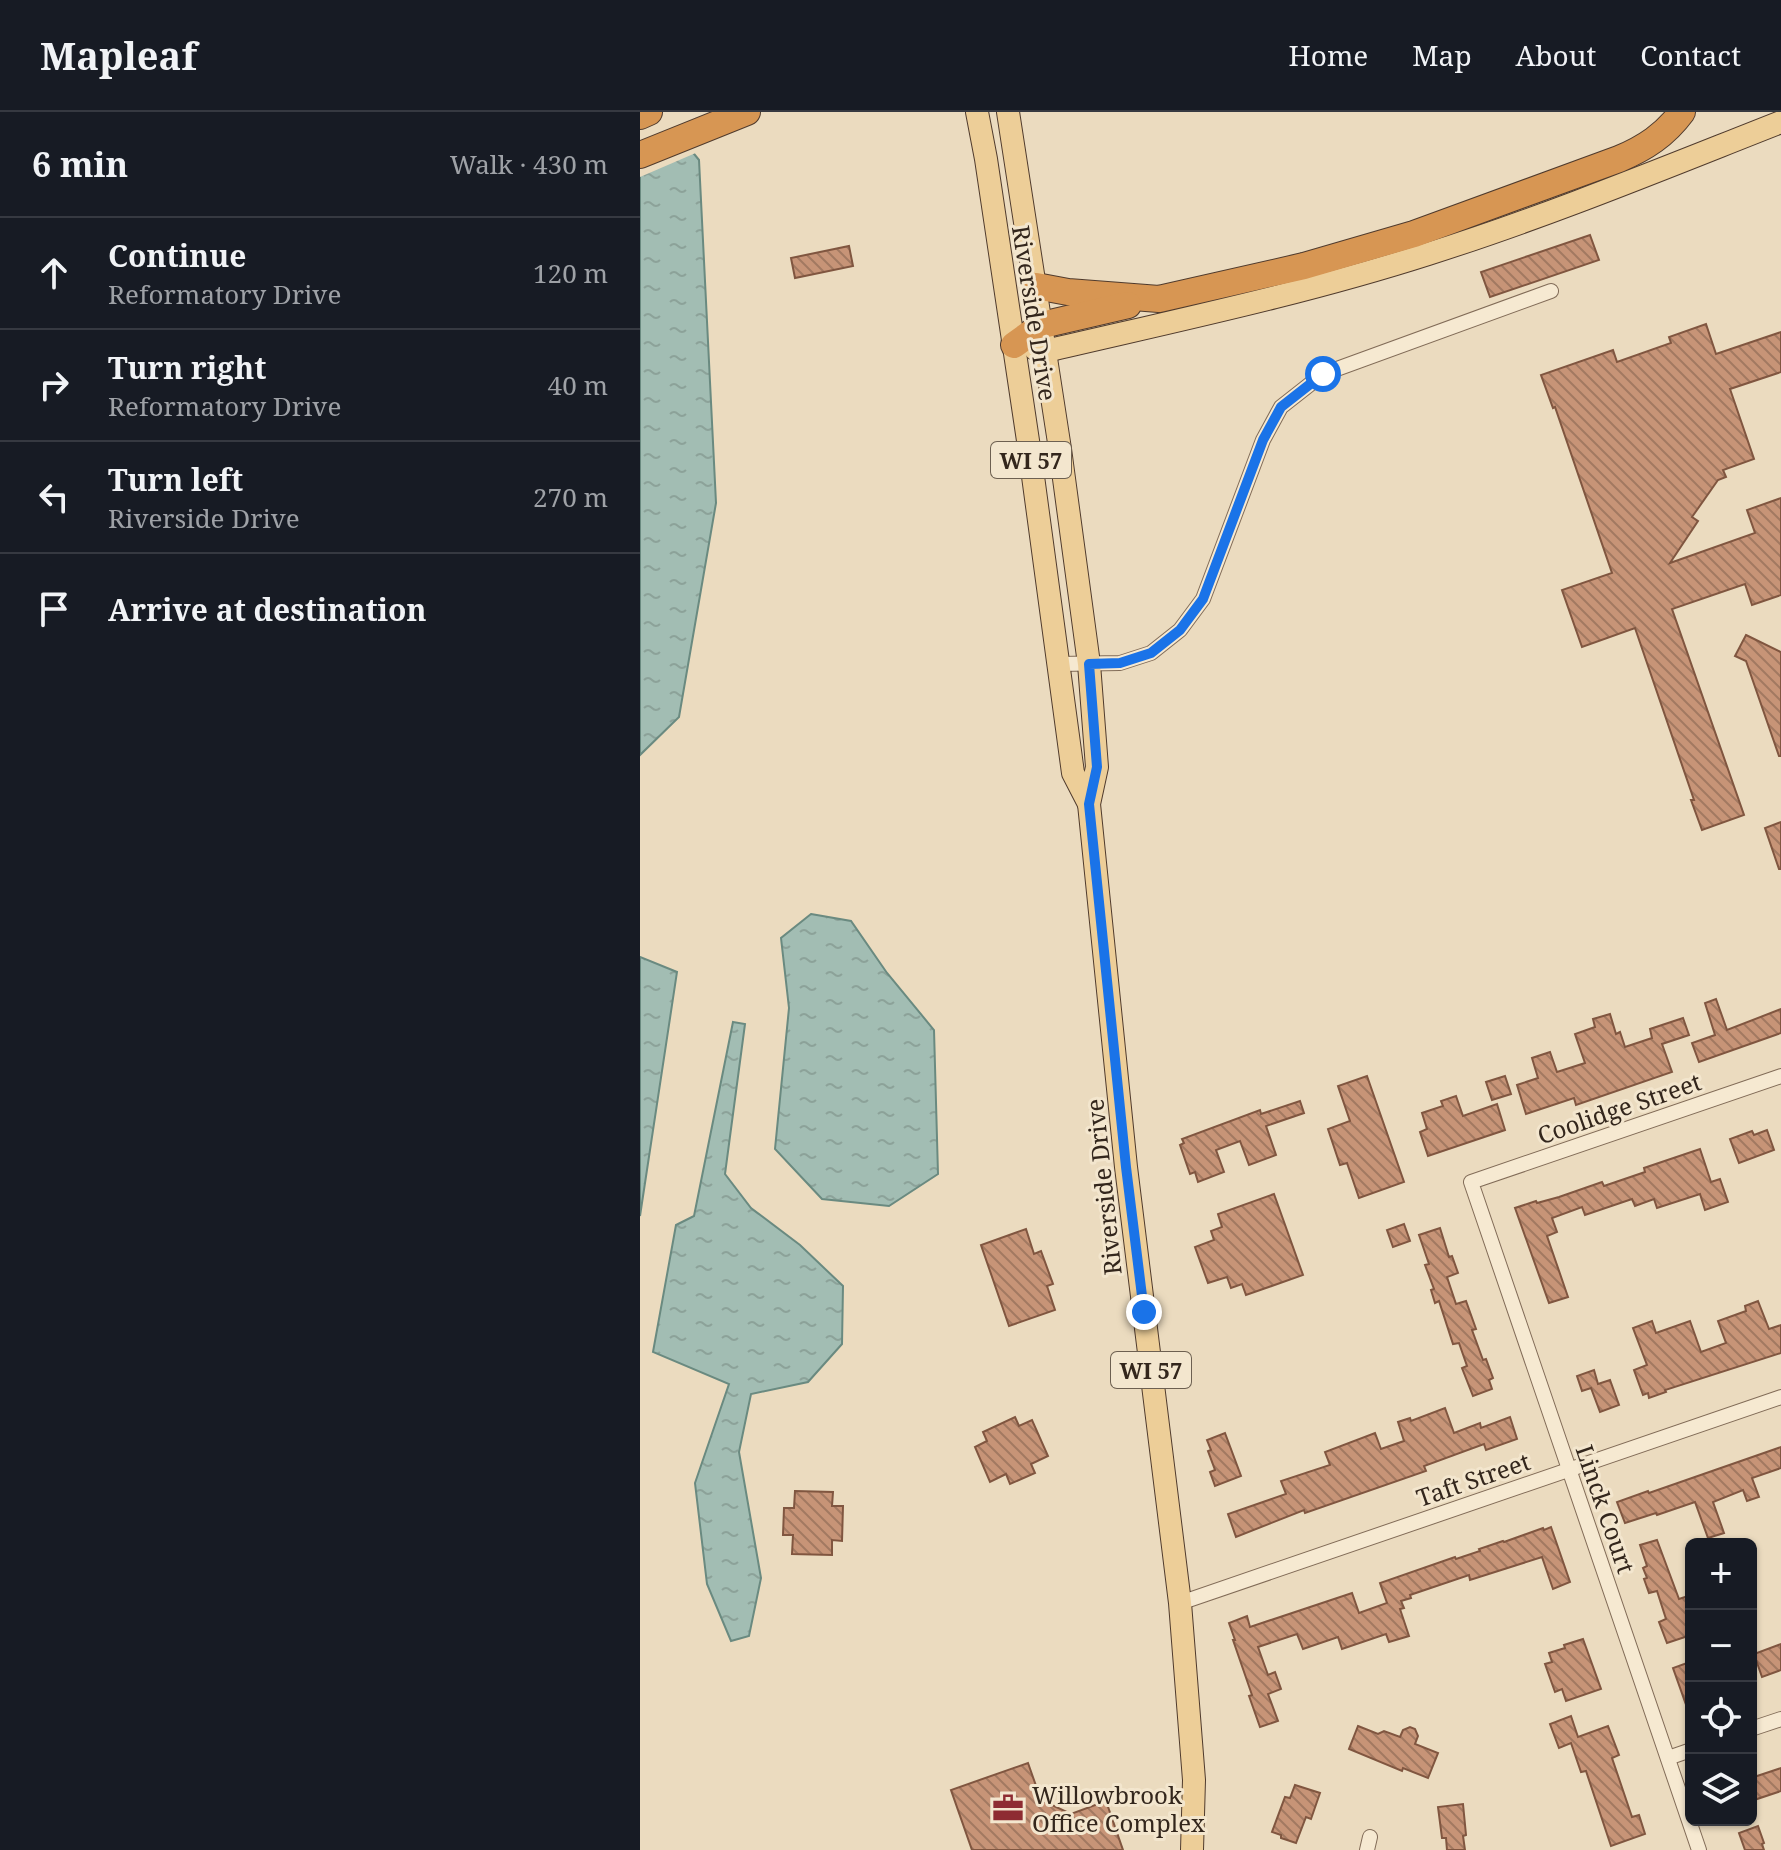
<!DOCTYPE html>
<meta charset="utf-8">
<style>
:root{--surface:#171b24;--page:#20242c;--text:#f1f3f6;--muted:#9ea1a6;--line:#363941}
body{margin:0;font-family:"Noto Serif",serif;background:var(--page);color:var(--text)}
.controls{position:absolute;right:24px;bottom:24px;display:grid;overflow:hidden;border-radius:12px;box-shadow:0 2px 6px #0004}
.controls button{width:72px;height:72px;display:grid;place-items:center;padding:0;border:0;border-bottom:2px solid var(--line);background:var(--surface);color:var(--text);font:40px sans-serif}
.stop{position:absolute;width:24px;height:24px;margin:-18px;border:6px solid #1a73e8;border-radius:50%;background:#fff}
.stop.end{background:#1a73e8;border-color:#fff;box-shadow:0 2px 8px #0008}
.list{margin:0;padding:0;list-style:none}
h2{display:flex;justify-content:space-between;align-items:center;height:104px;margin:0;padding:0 32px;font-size:34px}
h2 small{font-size:26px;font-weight:400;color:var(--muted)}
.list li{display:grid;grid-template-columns:52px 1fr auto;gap:24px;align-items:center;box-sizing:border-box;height:112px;padding:0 32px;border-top:2px solid var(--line)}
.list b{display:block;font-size:30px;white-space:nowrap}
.list p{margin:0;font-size:26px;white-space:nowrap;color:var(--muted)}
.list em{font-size:26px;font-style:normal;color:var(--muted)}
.icon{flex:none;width:44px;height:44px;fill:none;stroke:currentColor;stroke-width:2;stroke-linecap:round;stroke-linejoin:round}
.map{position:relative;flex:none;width:1141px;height:1738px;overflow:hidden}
header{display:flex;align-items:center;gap:48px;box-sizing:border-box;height:112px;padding:0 40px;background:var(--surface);border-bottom:2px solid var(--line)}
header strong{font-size:38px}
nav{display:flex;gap:44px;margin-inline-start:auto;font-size:28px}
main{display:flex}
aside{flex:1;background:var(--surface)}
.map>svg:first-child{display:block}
.water{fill:url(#water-ripples);stroke:#6a8a80;stroke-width:2}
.pier{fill:#ebdbbf}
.building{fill:url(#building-back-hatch);stroke:#805640;stroke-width:2}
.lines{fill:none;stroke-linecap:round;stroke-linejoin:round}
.street-casing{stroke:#826c58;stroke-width:16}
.primary-casing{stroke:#503b2d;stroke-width:24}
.highway-casing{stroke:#503b2d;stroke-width:28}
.street{stroke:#f6e9d1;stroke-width:14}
.primary{stroke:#edce98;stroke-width:22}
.highway{stroke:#d79653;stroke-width:26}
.route{stroke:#1a73e8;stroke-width:10}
.labels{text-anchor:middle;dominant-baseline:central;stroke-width:6;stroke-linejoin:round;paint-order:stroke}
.shield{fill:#f3e6ce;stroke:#6d6051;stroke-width:2}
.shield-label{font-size:22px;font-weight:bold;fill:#33261c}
.street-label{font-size:24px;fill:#33261c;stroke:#f3e6ce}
.poi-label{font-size:24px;fill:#33261c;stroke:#f3e6ce;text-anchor:start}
</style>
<header>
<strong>Mapleaf</strong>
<nav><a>Home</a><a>Map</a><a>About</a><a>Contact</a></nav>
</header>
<main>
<aside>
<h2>6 min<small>Walk · 430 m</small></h2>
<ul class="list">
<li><svg class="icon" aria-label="ahead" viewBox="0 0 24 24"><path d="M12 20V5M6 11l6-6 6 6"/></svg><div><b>Continue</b><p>Reformatory Drive</p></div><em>120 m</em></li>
<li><svg class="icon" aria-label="right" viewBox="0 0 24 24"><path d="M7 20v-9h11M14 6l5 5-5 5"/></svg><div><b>Turn right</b><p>Reformatory Drive</p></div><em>40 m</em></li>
<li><svg class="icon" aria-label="left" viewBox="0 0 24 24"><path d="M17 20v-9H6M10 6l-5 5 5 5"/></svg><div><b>Turn left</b><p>Riverside Drive</p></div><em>270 m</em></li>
<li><svg class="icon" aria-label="arrive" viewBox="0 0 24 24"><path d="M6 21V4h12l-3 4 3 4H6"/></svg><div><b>Arrive at destination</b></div></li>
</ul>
</aside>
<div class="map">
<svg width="1141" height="1738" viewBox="0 0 1141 1738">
<defs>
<pattern id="water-ripples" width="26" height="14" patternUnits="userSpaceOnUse" patternTransform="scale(2)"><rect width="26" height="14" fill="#a2bdb3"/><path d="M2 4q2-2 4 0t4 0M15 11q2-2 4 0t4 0" fill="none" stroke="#8ca299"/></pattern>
<pattern id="building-back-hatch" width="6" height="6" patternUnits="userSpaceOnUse" patternTransform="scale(2)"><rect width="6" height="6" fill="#c79477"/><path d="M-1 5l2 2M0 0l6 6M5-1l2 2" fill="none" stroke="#a27961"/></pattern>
</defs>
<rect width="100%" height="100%" fill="#ebdbbf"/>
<g class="water">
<path d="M0 0H20L59 48 76 391 39 605 0 643Z"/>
<path d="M171 802 211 809 247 861 294 918 298 1062 249 1094 182 1087 135 1037 149 896 141 826Z"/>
<path d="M0 845 37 860 0 1104Z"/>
<path d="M93 910 105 912 85 1062 111 1096 160 1133 203 1174 202 1232 168 1270 111 1282 99 1340 121 1466 109 1524 91 1529 67 1472 55 1371 89 1272 13 1240 36 1113 54 1104Z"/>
</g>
<path class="pier" d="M0 0H26L58 40 0 65Z"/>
<g class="building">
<path d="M950 123 959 148 850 185 841 160Z"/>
<path d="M209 134 213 154 155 166 151 146Z"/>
<path d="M1066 212 1076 242 1141 220V260L1090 277 1114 347 1083 358 1086 365 1078 368 1052 405 1058 409 1030 451 1115 421 1107 398 1141 386V483L1112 493 1105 472 1032 497 1104 703 1062 718 1051 688H1054L995 516 942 535 922 478 972 461 915 295 913 296 901 263 973 238 977 250 1031 231 1029 225Z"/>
<path d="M1106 523 1141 540V644H1139L1106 549 1095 544Z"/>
<path d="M1141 710V757H1139L1125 716Z"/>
<path d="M1076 887 1087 918 1141 897V921L1059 950 1052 931 1075 923 1065 891Z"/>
<path d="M970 902 976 922 980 920 985 935 1012 926 1010 917 1043 906 1049 923 1022 932 1032 960 936 993 934 986 886 1002 877 973 898 966 892 946 910 940 917 960 945 951 935 922 955 915 953 907Z"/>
<path d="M727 964 764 1070 719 1086 707 1051 700 1053 688 1017 710 1009 698 974Z"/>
<path d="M865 964 871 982 852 988 846 970Z"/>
<path d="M816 984 823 1004 857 992 865 1018 788 1044 780 1020 787 1017 782 1001 803 994 801 989Z"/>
<path d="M660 989 664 1001 626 1014 636 1043 609 1053 600 1029 576 1038 584 1060 558 1070 555 1060 550 1062 540 1033 544 1031 542 1027 620 998 621 1002Z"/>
<path d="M1127 1018 1134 1038 1099 1051 1090 1027 1112 1019 1114 1023Z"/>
<path d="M1060 1037 1071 1070 1080 1067 1088 1090 1065 1098 1060 1082 1017 1096 1014 1087 995 1094 992 1087 945 1103 942 1095 912 1106 917 1120 907 1124 928 1185 909 1191 875 1096 896 1089 897 1091 919 1085 962 1070 964 1074 1005 1060 1004 1056Z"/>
<path d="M634 1082 663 1163 606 1183 602 1172 591 1176 587 1165 568 1171 555 1135 574 1128 571 1119 582 1115 578 1102Z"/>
<path d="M764 1112 770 1129 753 1135 747 1118Z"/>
<path d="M800 1116 809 1145 812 1144 818 1161 807 1165 816 1192 826 1189 836 1217 832 1218 843 1248 846 1247 853 1266 849 1268 852 1277 833 1284 822 1256 827 1254 819 1231 813 1232 799 1189 795 1191 791 1178 794 1177 785 1153 789 1152 779 1123Z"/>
<path d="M386 1117 394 1142 401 1139 413 1172 407 1174 415 1198 369 1214 341 1133Z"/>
<path d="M1118 1189 1129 1217 1141 1213V1241L1025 1278 1026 1280 1009 1286 1008 1281 1003 1283 994 1258 1007 1253 993 1216 1012 1209 1016 1221 1050 1209 1061 1240 1086 1231 1078 1209 1106 1199 1105 1194Z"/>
<path d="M954 1258 958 1272 970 1268 979 1293 960 1300 951 1276 942 1279 937 1264Z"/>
<path d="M805 1296 814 1321 840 1311 841 1316 870 1305 877 1327 846 1338 844 1332 784 1354 786 1359 665 1401 664 1398 596 1425 588 1402 646 1382 641 1369 690 1353 685 1340 735 1321 741 1337 764 1329 758 1310 770 1306 771 1309Z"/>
<path d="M375 1305 379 1314 392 1308 408 1344 391 1352 395 1361 370 1372 366 1362 350 1370 335 1335 347 1329 343 1320Z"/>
<path d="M585 1321 601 1364 575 1374 570 1360 575 1358 568 1339 571 1338 567 1328Z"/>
<path d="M1141 1335V1356L1112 1366 1119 1385 1107 1389 1103 1378 1073 1390 1084 1421 1068 1426 1055 1390 1017 1403 1016 1401 985 1411 977 1390 1008 1379 1009 1381Z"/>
<path d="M155 1379 193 1380 192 1394H203L202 1429 192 1428V1443L152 1442 153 1423H143L144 1396H154Z"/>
<path d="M911 1415 930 1470 913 1477 902 1445 830 1468 829 1463 770 1483 771 1486 761 1489 764 1496 760 1497 769 1524 749 1530 746 1522 702 1537 698 1525 663 1537 657 1522 618 1535 628 1563 635 1560 641 1577 628 1582 638 1609 620 1615 609 1584 612 1583 593 1528H595L589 1511 607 1504 610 1515 712 1481 719 1501 747 1491 740 1471 815 1445 816 1447 840 1439 839 1437 863 1429 864 1430 903 1416 904 1418Z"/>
<path d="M1017 1428 1039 1487 1048 1484 1051 1493V1523L1027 1531 1019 1510 1026 1507 1017 1479 1009 1481 1004 1467 1007 1466 1003 1456 1007 1454 1000 1433Z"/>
<path d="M943 1527 961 1577 926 1589 922 1577 915 1580 905 1552 912 1550 909 1541 925 1536 924 1533Z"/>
<path d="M1141 1532V1558L1122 1565 1114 1542Z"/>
<path d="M1047 1551 1051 1562V1600L1049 1601 1033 1556Z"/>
<path d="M931 1604 938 1625 968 1614 979 1643 972 1646 992 1705 999 1703 1005 1722 971 1734 946 1659 941 1660 931 1631 919 1636 910 1612Z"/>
<path d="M718 1614 738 1622 744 1619 760 1625 763 1618 770 1615 775 1617 778 1624 775 1632 798 1641 788 1666 763 1656 762 1659 709 1637Z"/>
<path d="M388 1651 401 1688 431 1702 466 1689 483 1738H332L311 1678Z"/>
<path d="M1141 1656V1679L1111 1689V1666Z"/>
<path d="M655 1673 680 1681 671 1707 666 1705 656 1731 641 1726V1723L632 1720 645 1685 650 1686Z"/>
<path d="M823 1692 826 1723 823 1724 825 1738H807L806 1726H802L798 1695Z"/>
<path d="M1118 1714 1124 1731 1122 1732 1124 1738H1105L1099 1721Z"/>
</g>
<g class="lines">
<defs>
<g id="street">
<path d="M419 552 480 551 511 541 540 518 563 487 623 328 641 295 683 262 911 179"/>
<path d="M540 1491 1141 1285"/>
<path d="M1111 1617 1141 1607"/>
<path d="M1028 1646 1051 1638"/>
<path d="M727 1738 730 1725"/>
<path d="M1059 1738 831 1070 1141 964"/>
</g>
<g id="primary">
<path d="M337 0 346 47 390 342 433 661 449 692"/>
<path d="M368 0 420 337 449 552 457 655 449 692 486 1055 540 1491 554 1668 552 1738"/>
<path d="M395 237 406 239C534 209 663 182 788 142 908 104 1024 56 1141 10"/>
</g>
<g id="highway">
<path d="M0 4 9 0"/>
<path d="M0 43 107 0"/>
<path d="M396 174 428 180 519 187 664 154 774 122 979 47C1005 36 1025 23 1042 0"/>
<path d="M374 233 402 213 488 193"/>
</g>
</defs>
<use href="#street" class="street-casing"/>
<use href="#primary" class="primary-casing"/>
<use href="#highway" class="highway-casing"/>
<use href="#street" class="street"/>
<use href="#primary" class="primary"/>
<use href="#highway" class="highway"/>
</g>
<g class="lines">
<path class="route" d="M504 1200 486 1055 449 692 457 655 449 552 480 551 511 541 540 518 563 487 623 328 641 295 683 262"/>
</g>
<defs>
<symbol id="office-bare" viewBox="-9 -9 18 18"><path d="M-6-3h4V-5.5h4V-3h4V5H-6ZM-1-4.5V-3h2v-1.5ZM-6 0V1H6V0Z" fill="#8e2c32" stroke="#f3e6ce" stroke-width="2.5" paint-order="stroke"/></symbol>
</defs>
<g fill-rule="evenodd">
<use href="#office-bare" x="346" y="1674" width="44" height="44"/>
</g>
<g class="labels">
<g class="shield">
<rect x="351" y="330" width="80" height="36" rx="6"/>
<rect x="471" y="1240" width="80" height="36" rx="6"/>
</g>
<g class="shield-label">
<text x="391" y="348">WI 57</text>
<text x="511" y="1258">WI 57</text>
</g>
<g class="street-label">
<text transform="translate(395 201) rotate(81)">Riverside Drive</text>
<text transform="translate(979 996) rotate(-19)">Coolidge Street</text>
<text transform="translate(463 1075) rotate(-96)">Riverside Drive</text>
<text transform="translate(833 1367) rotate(-19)">Taft Street</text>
<text transform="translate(966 1397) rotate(71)">Linck Court</text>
</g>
<g class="poi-label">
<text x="392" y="1682">Willowbrook<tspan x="392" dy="28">Office Complex</tspan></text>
</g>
</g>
</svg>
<div class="controls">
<button>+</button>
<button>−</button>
<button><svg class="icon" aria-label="locate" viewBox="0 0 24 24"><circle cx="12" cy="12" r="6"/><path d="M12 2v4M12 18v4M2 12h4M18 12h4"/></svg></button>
<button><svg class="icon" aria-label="layers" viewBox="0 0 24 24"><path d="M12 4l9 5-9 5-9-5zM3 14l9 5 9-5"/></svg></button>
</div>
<div class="stop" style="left:683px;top:262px"></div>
<div class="stop end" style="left:504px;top:1200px"></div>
</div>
</main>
